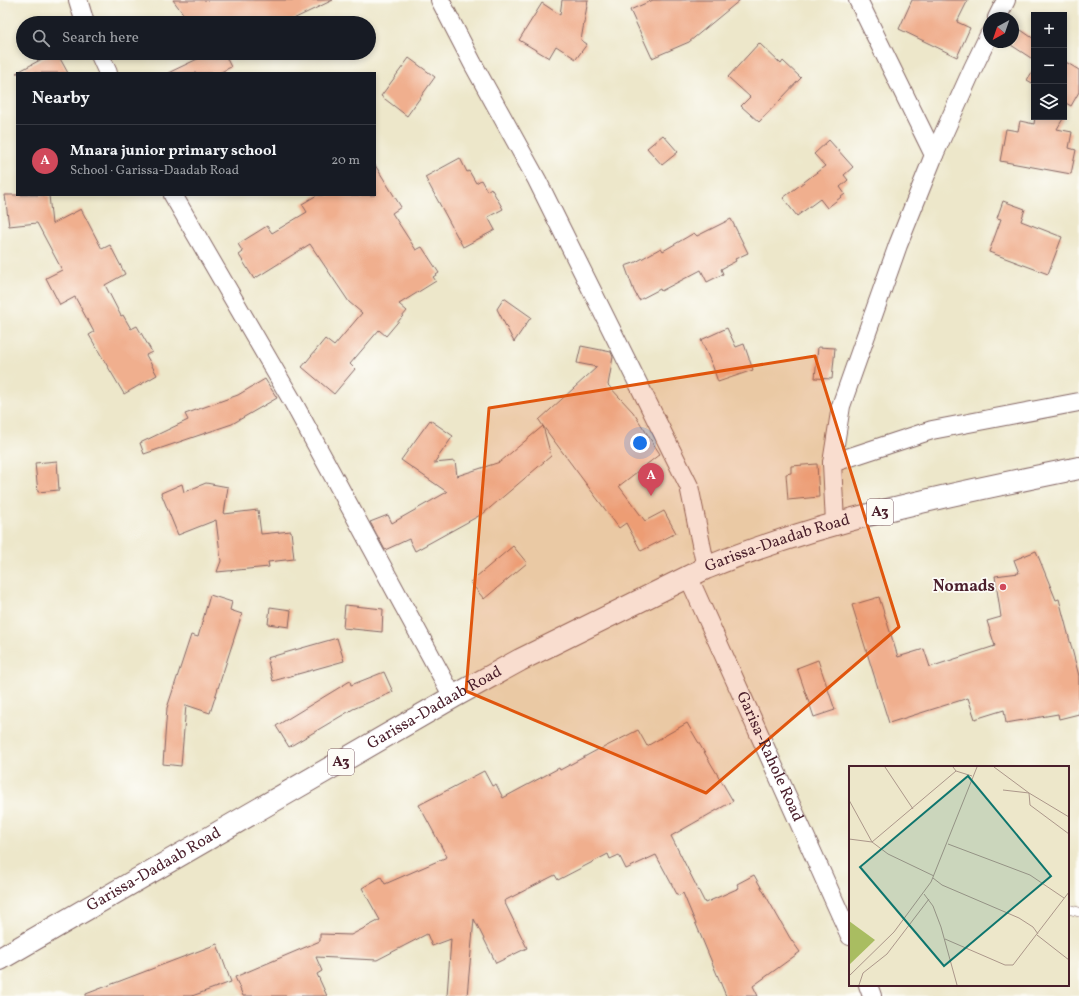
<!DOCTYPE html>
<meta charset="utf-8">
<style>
:root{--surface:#171b24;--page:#20242c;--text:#f1f3f6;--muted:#9ea1a6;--line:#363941;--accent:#d1495b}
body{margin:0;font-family:Vollkorn,serif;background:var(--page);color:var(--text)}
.controls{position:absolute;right:12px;top:12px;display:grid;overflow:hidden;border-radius:0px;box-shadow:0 2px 6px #0003}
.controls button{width:36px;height:36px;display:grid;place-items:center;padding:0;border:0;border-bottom:1px solid var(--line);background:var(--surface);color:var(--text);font:20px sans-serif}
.compass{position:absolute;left:983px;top:12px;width:36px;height:36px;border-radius:50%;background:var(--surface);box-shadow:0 2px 6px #0003;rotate:220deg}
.you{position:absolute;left:640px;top:443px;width:14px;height:14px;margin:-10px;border:3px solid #fff;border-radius:50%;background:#1a73e8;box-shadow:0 0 0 6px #1a73e833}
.badge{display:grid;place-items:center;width:26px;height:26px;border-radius:50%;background:var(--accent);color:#fff;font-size:13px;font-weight:700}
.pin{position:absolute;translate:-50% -33px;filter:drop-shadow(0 1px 2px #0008)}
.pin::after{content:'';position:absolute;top:21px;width:14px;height:12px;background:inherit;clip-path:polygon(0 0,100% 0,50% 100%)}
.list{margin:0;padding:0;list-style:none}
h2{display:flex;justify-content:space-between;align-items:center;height:52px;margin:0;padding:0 16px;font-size:17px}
h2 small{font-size:13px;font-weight:400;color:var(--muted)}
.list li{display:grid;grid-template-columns:26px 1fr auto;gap:12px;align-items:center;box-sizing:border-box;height:72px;padding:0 16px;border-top:1px solid var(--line)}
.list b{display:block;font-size:15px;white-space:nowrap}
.list p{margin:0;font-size:13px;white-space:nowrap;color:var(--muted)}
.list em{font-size:13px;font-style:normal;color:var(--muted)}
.icon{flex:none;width:22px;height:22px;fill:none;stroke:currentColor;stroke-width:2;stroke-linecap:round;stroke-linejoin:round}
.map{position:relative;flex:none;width:1079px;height:996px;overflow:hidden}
.search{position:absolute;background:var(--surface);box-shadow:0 2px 6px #0003;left:16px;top:16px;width:360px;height:44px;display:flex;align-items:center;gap:10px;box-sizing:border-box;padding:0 14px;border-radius:22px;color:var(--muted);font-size:15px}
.panel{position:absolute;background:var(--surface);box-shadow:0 2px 6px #0003;left:16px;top:72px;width:360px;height:124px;border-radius:0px}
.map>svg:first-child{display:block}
.building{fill:#f0af8e}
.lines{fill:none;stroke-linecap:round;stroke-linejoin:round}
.lane-casing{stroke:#836563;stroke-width:10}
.street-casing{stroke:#836563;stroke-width:20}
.highway-casing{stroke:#836563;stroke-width:24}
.lane{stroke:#fff;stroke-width:9}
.street{stroke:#fff;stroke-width:18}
.highway{stroke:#fff;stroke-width:22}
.marked{fill:#e0560e;fill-opacity:0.2;stroke:#e0560e;stroke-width:3;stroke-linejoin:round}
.poi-dot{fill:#d1495b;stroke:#fdfcf7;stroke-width:1.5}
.labels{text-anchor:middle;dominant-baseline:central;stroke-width:3.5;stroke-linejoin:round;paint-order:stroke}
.shield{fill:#fdfcf7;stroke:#806168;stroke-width:1}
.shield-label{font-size:15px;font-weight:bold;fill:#4a1f2b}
.street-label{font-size:16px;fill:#4a1f2b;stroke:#fdfcf7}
.poi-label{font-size:16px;font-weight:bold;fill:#4a1f2b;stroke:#fdfcf7;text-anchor:end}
.inset-road{fill:none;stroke:#ac978a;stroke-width:1}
.view{fill:#0f766e;fill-opacity:0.15;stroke:#0f766e;stroke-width:2}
.inset-edge{fill:none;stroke:#4a1f2b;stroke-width:2}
</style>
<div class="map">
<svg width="1079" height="996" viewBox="0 0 1079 996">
<rect width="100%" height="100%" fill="#fdfcf7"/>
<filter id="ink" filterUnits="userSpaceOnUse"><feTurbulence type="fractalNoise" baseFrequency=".025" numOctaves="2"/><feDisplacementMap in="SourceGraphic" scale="8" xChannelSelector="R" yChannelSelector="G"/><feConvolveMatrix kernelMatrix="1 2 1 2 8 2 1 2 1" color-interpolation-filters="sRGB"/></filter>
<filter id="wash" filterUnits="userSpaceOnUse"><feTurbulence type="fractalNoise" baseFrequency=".012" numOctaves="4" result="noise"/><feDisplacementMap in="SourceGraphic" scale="16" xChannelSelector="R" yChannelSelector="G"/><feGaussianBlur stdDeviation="0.9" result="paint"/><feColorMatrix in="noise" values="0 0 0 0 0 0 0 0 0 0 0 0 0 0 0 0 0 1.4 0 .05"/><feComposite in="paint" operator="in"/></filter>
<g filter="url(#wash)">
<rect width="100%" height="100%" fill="#ede7ca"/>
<g id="blocks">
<g class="building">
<path d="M173 0H333L285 23H190Z"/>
<path d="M562 0H588L581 40 587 44 576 59 556 46 549 58 519 40 542 3 560 15Z"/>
<path d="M653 0H740L689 42 652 58 630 10Z"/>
<path d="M912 0H968L957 22 970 28 957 57 899 29Z"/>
<path d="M1021 30 1034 39V60L1011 45Z"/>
<path d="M759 43 781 64 783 61 801 78 759 122 741 106 750 97 728 77Z"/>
<path d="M53 53H57L68 73H16Z"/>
<path d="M210 53H224L231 67 219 73H168Z"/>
<path d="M409 58 435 77 407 116 381 96Z"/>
<path d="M1064 61 1079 70V92L1071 106 1064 102Z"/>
<path d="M1034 69V84L1027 80Z"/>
<path d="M1035 117H1064L1057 129 1072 132 1069 148 1076 150 1071 174 1000 161 1006 129 1018 131 1020 121 1034 124Z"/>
<path d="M663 135 678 152 662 165 647 148Z"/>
<path d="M829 140 853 167 844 175 848 180 840 187 845 194 827 208 820 199 797 216 783 198 825 166 814 154Z"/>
<path d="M460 158 467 172 469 171 476 183 481 180 487 191 491 188 503 209 488 217 495 230 463 247 425 177Z"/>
<path d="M375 165 401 207 392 213 416 250 422 247 439 273 433 277 436 281 399 304 407 311 386 336 379 330 350 364 355 369 334 394 302 367 325 339 334 346 362 313 349 302 310 244 254 279 239 255 243 252 238 244 267 226 272 233 307 212 302 204 317 195H375Z"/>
<path d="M5 195H49L52 224 81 209 102 249 110 245 125 274 105 285 121 316 123 315 131 329 137 326 152 352 146 355 157 375 124 394 89 335 94 332 75 297 60 305 46 278 62 270 37 223 9 226Z"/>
<path d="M1003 201 1025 209 1021 221 1062 237 1048 274 989 252 1001 219 997 218Z"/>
<path d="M731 219 748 253 735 259 736 261 721 269 723 274 707 282 701 270 661 291 660 289 639 300 634 291 625 266 634 263 661 248 663 251 694 233 697 236Z"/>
<path d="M504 298 531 317 514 342 497 309Z"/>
<path d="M727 328 736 347 744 344 753 370 718 382 713 367 701 340Z"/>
<path d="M581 346 611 352 613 357 608 385 633 412 660 454 619 486 645 521 664 511 676 533 641 551 626 523 619 528 543 426 551 456 484 513 415 551 409 539 385 550 370 522 388 515 392 523 447 492 401 460 430 420 453 436 434 463 455 461 457 476 500 462 543 426 539 420 597 367 577 363Z"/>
<path d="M818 347 835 348 832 379 815 378Z"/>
<path d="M265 379 277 398 232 424 144 454 140 443 188 420 185 414 238 395Z"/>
<path d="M57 461 59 490 38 492 35 463Z"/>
<path d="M817 464 819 497 788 500 786 474 791 473V466Z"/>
<path d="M206 483 228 487 224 514 258 510 261 534 291 531 294 559 268 562 269 567 217 572 221 561 216 520 178 535 161 493 182 484 184 492Z"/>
<path d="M513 546 527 563 484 599 470 582Z"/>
<path d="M1036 551 1056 600 1059 599 1079 676V714L1059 719 1058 714 1006 723 1004 710 975 719 968 698 889 723 852 605 879 597 898 657 924 649 930 667 995 646 987 621 1001 617 995 576 1019 573 1014 560Z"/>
<path d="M210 595 232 602 230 610 242 614 210 713 186 705 181 766 163 764 167 708 191 635 198 637Z"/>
<path d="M345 605 383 609 382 632 343 628Z"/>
<path d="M270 607 291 610 289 627 268 624Z"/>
<path d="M337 638 344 661 273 681 267 658Z"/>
<path d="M818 660 835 710 814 717 797 668Z"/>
<path d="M384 672 393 692 353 709 289 747 276 726 350 681 351 685Z"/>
<path d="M687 723 733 801 671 836 705 903 739 888 737 884 754 875 790 938 800 952 753 986 758 996H726L683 893 678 896 656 855 626 869 619 855 610 859 608 854 558 880 555 875 504 901 527 948 496 963 474 919 467 996H447L451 939 432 946 427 934 377 960 316 957 322 971 317 974 327 996H243L235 977 320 941V934L351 935 380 920 362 888 381 877 385 884 447 857 419 805 484 771 492 786 496 784 503 798 559 768 560 770 599 749V750L638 730 647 746Z"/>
<path d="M217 944 231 982 192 996H86V994Z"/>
</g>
</g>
</g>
<g filter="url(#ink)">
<use href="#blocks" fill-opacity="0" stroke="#836563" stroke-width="1"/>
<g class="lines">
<defs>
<path id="lane" d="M1068 909 1079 912"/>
<g id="street">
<path d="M78 0 85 23"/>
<path d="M440 0 473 64 537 180 689 486 706 568"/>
<path d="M858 0 934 155"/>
<path d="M997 18 1006 0"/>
<path d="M99 53 108 73"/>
<path d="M173 195 293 402 453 697"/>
<path d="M832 463 932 430 1079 402"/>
<path d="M835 523 832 463 841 406 898 245 934 155 973 68 989 35"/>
<path id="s1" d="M689 578 850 936"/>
<path d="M868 985 872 996"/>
</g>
<g id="highway">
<path id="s2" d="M0 959 453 697 520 660 706 568C825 519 953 494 1079 468"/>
</g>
</defs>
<use href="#lane" class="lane-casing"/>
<use href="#street" class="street-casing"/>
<use href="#highway" class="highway-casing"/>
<use href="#lane" class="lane"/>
<use href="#street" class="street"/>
<use href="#highway" class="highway"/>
</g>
</g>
<path class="marked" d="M815 356 899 627 706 793 466 691 489 408Z"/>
<circle class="poi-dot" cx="1003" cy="587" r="4"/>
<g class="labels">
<g class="shield">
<rect x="867" y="499" width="26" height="26" rx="3"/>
<rect x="328" y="749" width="26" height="26" rx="3"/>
</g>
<g class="shield-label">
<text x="880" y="512">A3</text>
<text x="341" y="762">A3</text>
</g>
<g class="street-label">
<text stroke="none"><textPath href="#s2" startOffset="883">Garissa-Daadab Road</textPath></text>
<text stroke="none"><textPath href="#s2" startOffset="502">Garissa-Dadaab Road</textPath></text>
<text stroke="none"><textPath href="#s1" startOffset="196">Garisa-Rahole Road</textPath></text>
<text stroke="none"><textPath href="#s2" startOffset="178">Garissa-Dadaab Road</textPath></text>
</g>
<g class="poi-label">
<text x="995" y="587">Nomads</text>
</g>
</g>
<g transform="translate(849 766)">
<rect width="220" height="220" fill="#ede7ca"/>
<path d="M0 155 26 174 0 199Z" fill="#a9bd61"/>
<path class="inset-road" d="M36 1 64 43M104 1 107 5 123 10M145 1 180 27 220 51M154 24 180 27 181 39 220 68M0 34 23 76 39 88 85 110M0 73 23 76 107 5M99 78 181 109 215 132M84 112 93 119 170 152 184 161 189 168M75 128 84 140 92 161 108 219M188 169 220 194M96 173 156 199H164L220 126M0 210 45 166 82 116 128 1M10 219 14 207 38 188 80 133"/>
<path class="view" d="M119 10 202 110 95 200 11 101Z"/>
<rect width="220" height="220" class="inset-edge"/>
</g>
</svg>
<div class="controls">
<button>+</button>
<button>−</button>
<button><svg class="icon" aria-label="layers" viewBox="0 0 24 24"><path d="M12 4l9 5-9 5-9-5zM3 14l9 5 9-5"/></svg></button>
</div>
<svg class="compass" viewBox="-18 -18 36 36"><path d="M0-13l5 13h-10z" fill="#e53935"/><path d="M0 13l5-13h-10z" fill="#9ea1a6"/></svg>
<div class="you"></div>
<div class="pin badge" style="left:651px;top:496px">A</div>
<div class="search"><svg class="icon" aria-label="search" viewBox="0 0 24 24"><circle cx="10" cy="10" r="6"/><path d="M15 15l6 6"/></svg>Search here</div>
<section class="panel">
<h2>Nearby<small></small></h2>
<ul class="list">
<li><span class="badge">A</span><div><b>Mnara junior primary school</b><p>School · Garissa-Daadab Road</p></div><em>20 m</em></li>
</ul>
</section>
</div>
